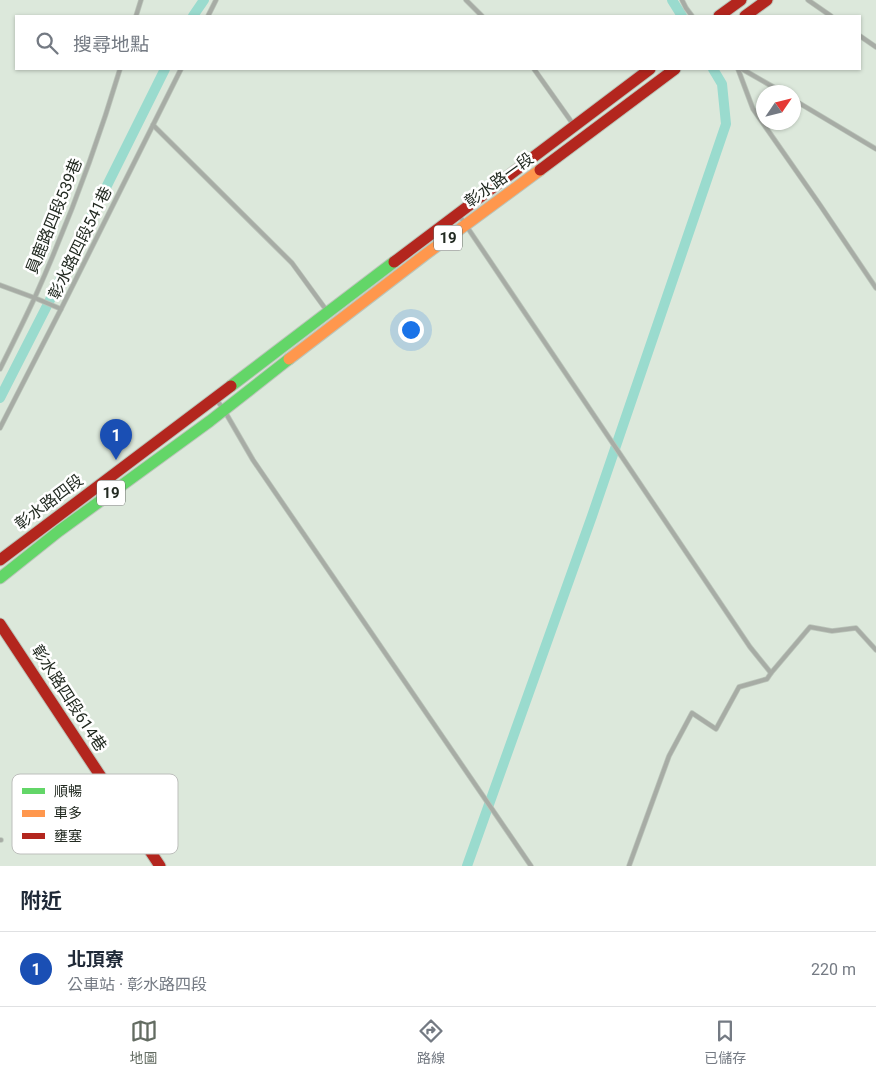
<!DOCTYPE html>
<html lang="zh-TW">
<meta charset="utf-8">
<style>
:root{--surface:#fff;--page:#f6f6f7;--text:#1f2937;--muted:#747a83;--line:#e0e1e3;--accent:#636c62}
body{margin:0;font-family:Roboto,"Noto Sans TC",sans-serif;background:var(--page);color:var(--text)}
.compass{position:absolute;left:756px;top:85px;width:45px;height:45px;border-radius:50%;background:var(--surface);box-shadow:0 1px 4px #0004;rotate:55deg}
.you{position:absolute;left:410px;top:329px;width:18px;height:18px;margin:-12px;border:4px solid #fff;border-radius:50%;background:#1a73e8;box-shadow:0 0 0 8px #1a73e833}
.badge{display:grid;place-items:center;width:32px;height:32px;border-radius:50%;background:var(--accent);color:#fff;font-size:16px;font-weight:700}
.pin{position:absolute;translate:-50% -41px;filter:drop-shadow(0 1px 2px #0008)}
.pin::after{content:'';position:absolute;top:26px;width:18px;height:15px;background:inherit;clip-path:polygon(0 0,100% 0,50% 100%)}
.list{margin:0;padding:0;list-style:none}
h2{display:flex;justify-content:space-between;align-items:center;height:65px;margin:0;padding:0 20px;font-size:21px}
h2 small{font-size:16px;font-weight:400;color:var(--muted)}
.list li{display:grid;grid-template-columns:32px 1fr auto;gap:15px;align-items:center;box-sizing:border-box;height:75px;padding:0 20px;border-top:1px solid var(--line)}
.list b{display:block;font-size:19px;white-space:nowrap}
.list p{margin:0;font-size:16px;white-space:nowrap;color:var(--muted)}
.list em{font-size:16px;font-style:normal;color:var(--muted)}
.icon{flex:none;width:28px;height:28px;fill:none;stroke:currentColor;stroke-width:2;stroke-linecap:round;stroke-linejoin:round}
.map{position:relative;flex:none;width:876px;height:866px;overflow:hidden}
.search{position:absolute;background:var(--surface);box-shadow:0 1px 4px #0004;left:15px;right:15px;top:15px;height:55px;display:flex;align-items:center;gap:12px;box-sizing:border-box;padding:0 18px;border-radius:0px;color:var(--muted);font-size:19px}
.sheet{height:140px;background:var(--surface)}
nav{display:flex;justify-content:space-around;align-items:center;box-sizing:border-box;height:70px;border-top:1px solid var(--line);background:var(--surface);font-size:14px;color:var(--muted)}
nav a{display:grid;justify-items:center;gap:2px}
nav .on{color:var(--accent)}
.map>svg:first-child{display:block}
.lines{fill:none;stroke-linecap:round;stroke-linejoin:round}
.canal{stroke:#9adbce;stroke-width:10}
.lane-casing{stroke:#bbc5ba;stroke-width:5.5}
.fast-casing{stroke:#bbc5ba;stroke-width:13}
.slow-casing{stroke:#bbc5ba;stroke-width:13}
.jam-casing{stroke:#bbc5ba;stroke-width:13}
.lane{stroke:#a7aca5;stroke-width:4}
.fast{stroke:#63d668;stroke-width:11}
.slow{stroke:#ff974d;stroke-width:11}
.jam{stroke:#b3261e;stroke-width:11}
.labels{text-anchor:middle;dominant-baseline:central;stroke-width:5;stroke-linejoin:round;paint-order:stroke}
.shield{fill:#fff;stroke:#646a64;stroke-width:1}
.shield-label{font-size:15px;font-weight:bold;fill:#222a21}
.street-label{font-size:16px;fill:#222a21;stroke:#fff}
.key{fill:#fff;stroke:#bdbfbc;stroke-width:1}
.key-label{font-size:14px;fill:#222a21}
</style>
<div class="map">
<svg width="876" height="866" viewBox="0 0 876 866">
<rect width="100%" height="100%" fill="#dce8db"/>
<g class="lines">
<g class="canal">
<path d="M672 0 682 16"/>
<path d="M193 16 204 0"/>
<path d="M0 398 54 292 165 69"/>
<path d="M467 866 592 516 726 124 722 84 713 69"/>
</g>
<defs>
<g id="lane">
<path d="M466 0 482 16"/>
<path d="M682 0 686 8 692 16"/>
<path d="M808 0 831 16"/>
<path d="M136 16 141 0"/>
<path d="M208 16 216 0"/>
<path d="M860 36 876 47"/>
<path d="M534 69 573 124"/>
<path d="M738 69 753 109 820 205 876 288"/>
<path d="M742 69 782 92"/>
<path d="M794 100 876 149"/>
<path d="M153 125 292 263 327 311"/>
<path d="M459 215 750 647 771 673"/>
<path d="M0 285 35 298 61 309"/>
<path d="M0 369C12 345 24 321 35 297 68 223 97 146 120 69"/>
<path d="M216 399 224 410 253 460 531 866"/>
<path d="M0 428 61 309 181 69"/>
<path d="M0 840H1"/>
<path d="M629 866 669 756 692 713 716 729 739 687 767 679 771 673 810 627 832 631 856 628 876 650"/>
</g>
<g id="fast">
<path d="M231 386 394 262"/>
<path d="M0 578 59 531 210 421 289 359"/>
</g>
<path id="slow" d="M289 359 426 254 540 170"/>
<g id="jam">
<path d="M719 16 741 0"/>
<path d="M745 16 767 0"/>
<path d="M540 170 675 69"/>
<path d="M394 262 650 69"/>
<path d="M0 560 231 386"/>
<path d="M0 624 160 866"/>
</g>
</defs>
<use href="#lane" class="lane-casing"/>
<use href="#fast" class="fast-casing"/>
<use href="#slow" class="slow-casing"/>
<use href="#jam" class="jam-casing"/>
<use href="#lane" class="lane"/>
<use href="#fast" class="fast"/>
<use href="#slow" class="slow"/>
<use href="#jam" class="jam"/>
</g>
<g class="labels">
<g class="shield">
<rect x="434" y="225.5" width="28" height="25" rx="4"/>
<rect x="97" y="480.5" width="28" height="25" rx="4"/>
</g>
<g class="shield-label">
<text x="448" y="238">19</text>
<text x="111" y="493">19</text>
</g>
<g class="street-label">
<text transform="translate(499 180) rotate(-36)">彰水路一段</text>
<text transform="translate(54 216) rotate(-68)">員鹿路四段539巷</text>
<text transform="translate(80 243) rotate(-64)">彰水路四段541巷</text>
<text transform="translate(49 502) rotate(-37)">彰水路四段</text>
<text transform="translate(69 698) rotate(57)">彰水路四段614巷</text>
</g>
</g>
<rect x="12" y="774" width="166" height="80" rx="8" class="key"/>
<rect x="22" y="788" width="23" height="6" fill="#63d668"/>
<rect x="22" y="810" width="23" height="7" fill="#ff974d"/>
<rect x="22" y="833" width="23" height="6" fill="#b3261e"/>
<g class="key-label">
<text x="54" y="796">順暢</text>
<text x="54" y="818">車多</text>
<text x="54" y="841">壅塞</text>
</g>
</svg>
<svg class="compass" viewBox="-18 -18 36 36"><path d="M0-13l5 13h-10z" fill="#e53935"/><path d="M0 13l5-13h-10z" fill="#747a83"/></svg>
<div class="you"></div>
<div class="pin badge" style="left:116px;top:460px;background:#1a4fb4">1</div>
<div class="search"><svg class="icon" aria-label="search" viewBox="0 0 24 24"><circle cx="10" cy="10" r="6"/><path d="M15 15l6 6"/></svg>搜尋地點</div>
</div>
<section class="sheet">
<h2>附近<small></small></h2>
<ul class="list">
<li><span class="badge" style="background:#1a4fb4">1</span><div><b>北頂寮</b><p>公車站 · 彰水路四段</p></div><em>220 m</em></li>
</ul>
</section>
<nav>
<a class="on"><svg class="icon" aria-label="map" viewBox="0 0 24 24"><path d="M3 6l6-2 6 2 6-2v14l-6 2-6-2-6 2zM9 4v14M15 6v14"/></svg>地圖</a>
<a><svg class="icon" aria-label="directions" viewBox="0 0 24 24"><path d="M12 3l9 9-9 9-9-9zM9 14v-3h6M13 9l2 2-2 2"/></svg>路線</a>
<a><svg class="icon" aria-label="saved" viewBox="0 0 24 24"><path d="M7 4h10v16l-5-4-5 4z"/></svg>已儲存</a>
</nav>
